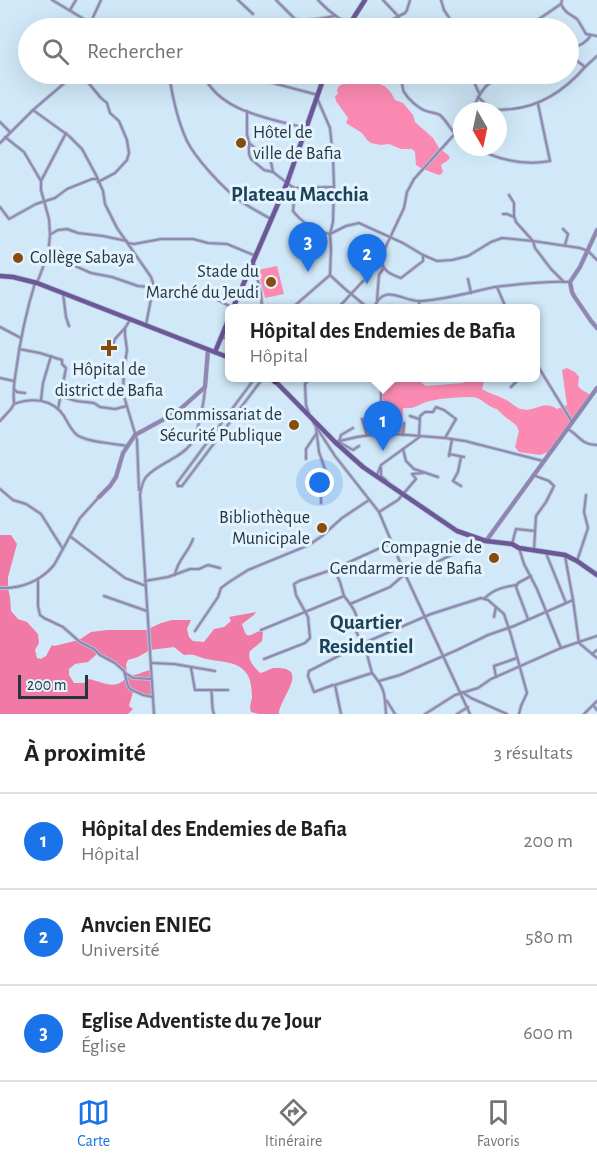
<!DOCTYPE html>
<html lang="fr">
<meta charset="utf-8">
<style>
:root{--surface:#fff;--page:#f6f6f6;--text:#202124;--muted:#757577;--line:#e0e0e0;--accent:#1a73e8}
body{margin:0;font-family:"Alegreya Sans",sans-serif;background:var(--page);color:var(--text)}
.compass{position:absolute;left:453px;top:102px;width:54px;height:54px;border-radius:50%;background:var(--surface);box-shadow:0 6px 24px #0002;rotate:171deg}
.scale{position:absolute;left:18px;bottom:15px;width:70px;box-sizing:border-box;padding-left:6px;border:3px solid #263641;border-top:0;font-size:16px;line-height:21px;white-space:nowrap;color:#263641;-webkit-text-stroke:4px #e4f4ff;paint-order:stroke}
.you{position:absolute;left:320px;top:483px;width:21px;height:21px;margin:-15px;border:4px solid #fff;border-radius:50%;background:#1a73e8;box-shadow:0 0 0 9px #1a73e833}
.badge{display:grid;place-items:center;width:39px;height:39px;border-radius:50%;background:var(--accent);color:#fff;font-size:20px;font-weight:700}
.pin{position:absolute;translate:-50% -50px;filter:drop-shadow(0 2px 3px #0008)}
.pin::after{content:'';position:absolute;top:32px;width:21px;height:18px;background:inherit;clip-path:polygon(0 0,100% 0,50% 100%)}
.popup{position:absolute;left:225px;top:304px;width:315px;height:78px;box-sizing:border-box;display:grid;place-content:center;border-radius:9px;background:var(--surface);filter:drop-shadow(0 2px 4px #0005);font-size:20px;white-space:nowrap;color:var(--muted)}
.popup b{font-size:22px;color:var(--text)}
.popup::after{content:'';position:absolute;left:50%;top:100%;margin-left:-12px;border:12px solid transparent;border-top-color:var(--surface)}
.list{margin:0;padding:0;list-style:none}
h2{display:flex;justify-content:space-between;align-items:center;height:78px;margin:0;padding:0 24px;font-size:26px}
h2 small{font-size:20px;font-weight:400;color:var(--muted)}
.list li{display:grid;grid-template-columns:39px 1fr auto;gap:18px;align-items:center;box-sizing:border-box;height:96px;padding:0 24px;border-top:2px solid var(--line)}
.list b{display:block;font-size:22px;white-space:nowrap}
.list p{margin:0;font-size:20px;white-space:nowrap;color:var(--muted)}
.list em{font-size:20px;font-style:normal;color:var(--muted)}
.icon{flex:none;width:33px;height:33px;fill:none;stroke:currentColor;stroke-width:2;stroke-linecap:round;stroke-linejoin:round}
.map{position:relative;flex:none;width:597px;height:714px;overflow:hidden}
.search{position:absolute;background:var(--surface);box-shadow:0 6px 24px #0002;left:18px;right:18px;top:18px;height:66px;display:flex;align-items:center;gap:15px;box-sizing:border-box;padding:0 21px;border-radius:33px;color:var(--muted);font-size:22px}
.sheet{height:366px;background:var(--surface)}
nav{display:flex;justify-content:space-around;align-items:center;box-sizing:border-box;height:84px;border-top:2px solid var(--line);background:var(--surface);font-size:16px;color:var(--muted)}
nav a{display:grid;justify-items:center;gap:3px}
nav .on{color:var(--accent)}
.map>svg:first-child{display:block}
.green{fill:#fb8ab2}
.forest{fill:#f07aa5;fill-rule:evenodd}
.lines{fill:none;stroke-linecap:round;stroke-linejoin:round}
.minor-casing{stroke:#aec4d3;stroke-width:4}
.tertiary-casing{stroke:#aec4d3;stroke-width:5}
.secondary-casing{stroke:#aec4d3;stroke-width:6}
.primary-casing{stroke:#aec4d3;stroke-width:8}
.minor{stroke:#9385b2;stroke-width:2}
.tertiary{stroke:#9385b2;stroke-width:4}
.secondary{stroke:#6d5798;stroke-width:4.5}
.primary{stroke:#533483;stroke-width:6}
.poi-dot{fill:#894b0e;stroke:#e4f4ff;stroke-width:2}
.labels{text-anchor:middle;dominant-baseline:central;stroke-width:6;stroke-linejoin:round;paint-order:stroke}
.poi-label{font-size:18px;fill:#263641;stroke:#e4f4ff;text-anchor:end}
.quarter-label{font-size:21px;font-weight:bold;fill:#1d4158;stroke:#e4f4ff}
</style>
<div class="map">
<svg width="597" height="714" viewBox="0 0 597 714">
<rect width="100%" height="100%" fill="#d0e8f8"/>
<g class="green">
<path d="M349 74H367L360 76 358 80 361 83C379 82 387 83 395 100L403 103 413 115 415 122 433 138 439 148 448 155 450 158C447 162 444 162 441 165L443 172 440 175C436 174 419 168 416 165L415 152 412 149H401L389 144 381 145 371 143 367 140 362 133 346 123 348 118 336 101 335 96 338 94 337 90 339 86 346 83Z"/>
<path d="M277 266 284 294 265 298 258 270Z"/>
<path d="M567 368 575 372 579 377 578 386 582 390 591 395 558 442 548 452 540 455 519 452 515 447 519 431 516 425 504 416 497 409C487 407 481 397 472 397 458 397 443 398 430 401 418 404 417 409 403 408L402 433 393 432V426H387L384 430 382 378H415L426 386 463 383 468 378H485L482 389C490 394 500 396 508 401 512 403 516 408 521 409 536 413 542 399 557 409L567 405 562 370Z"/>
</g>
<path class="forest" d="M0 535H11L17 544 8 577V588L10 597 11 611 18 619 27 622 38 634 39 643 35 650 37 658 41 659 46 656 52 645 54 646 79 640 91 632 107 630H146L161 623 172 620H191L187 629 189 637 193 641 204 642 214 629 224 627 231 621 229 617 256 612 254 615 242 624C247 640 247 636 260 631L263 632 262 641 250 651C247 660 254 667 260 673 266 672 268 669 274 668 278 668 285 668 288 670 302 676 278 703 279 714H259L251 712C249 706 251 703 252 698 252 692 251 679 247 674 239 661 220 662 207 659 197 657 195 653 184 655L174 647 150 650 138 657 128 660 126 664 127 675C135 677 143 671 151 670L153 697 133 692 129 706 133 709 128 714H0ZM98 653C109 659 123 665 125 679 115 690 102 682 89 679L84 683H74L69 675V669L75 664 88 662Z"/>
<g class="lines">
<defs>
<g id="minor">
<path d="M52 0 99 28"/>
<path d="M238 0 253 14"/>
<path d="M276 0 295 19C308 22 322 18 335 16"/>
<path d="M318 0C330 13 343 23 360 28"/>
<path d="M383 0 399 17"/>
<path d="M441 0 444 10 456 28"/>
<path d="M561 4C565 13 570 14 577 19 580 23 583 29 586 34L597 36"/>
<path d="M70 10 76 0"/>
<path d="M536 22 542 28"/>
<path d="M88 28 101 0"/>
<path d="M376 28 405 13 407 10 410 0"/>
<path d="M517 28 539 19 561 4 562 0"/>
<path d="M568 50C577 46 586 44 591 35"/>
<path d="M568 54 585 67 597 56"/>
<path d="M81 74 101 98 107 103 110 113 119 121 127 140 129 153 127 160 115 173 98 182"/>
<path d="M169 74C172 94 178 122 187 141 196 159 223 188 239 200 249 207 260 213 271 219"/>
<path d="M203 74C219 112 269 118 305 128"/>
<path d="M239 74 318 95"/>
<path d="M477 74 475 84 479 93"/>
<path d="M402 78C402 82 402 88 404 92 408 99 418 108 426 111 431 113 435 112 440 115 449 123 452 134 462 140"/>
<path d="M478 97C482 100 487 107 492 109 498 111 506 109 512 109 541 106 566 89 585 67"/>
<path d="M317 98 330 128 333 157 334 187 333 222 330 234 331 249 330 275 344 288 368 308"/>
<path d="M33 110 69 136 82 149 96 175 103 191 105 204 117 228 151 277 153 283V288L146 325"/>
<path d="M247 111V134L249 143V154L251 159 264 170 273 172 291 186 295 188 334 187"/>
<path d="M472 111C482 87 486 82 510 74"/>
<path d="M0 122 10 132"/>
<path d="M5 137 24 152 41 181V190L49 219 50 235 48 254 37 283"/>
<path d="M0 143 33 110 75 74"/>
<path d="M249 143 271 162 273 172"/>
<path d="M474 147C498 160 523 166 550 161L538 104"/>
<path d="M41 181 66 133"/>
<path d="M295 188 293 211C301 222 317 232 330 234L346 226 359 223 403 243 423 255 437 261 452 260 468 256 491 242 502 238 533 241 580 248 588 251 597 260"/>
<path d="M509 195 514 203V216L516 222 533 241 535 248 551 269 564 282"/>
<path d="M0 207 9 219 36 204 55 198 67 189 92 179H97"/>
<path d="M503 214H507L514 217"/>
<path d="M563 229 568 234 565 245"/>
<path d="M51 234 58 230 67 229 78 233 103 236 127 241"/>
<path d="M128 243 134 244 161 239H193L208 243 227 244 256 256"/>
<path d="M48 254 91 273 112 277 138 286 196 291 218 300 233 308"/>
<path d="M423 255V261L401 278C390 274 384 272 380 259L404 208 407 192 414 179 462 126"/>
<path d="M254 264 261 293 262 308"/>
<path d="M468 279 471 293"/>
<path d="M35 283C26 312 20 341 16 371 14 382 13 393 14 404 32 397 53 399 64 416 68 423 71 430 77 435 89 443 114 443 127 446"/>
<path d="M497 287 506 308"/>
<path d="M63 293 66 317 69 326"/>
<path d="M377 300 379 275 383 269"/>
<path d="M419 302 420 308"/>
<path d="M292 308 330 275"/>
<path d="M338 308 363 281"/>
<path d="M374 308C384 281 404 303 422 301 447 299 471 292 495 287 519 284 547 281 570 282"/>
<path d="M130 320 125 328V335L127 350 124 370 123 393 137 440 139 490"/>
<path d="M0 327 21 338"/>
<path d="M223 338 230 336"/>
<path d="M112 348 115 339 125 328"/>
<path d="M19 349 40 353 62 360V364L66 368 58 409"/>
<path d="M536 363 572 422"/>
<path d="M0 378 14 381"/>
<path d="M381 378V409L383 433"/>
<path d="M511 387 520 378"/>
<path d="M14 389 17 392 25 393"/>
<path d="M61 396 76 401 94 403 100 407 115 409 127 406"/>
<path d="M41 400 43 383 51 356"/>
<path d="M309 414 306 405 305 384 310 378"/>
<path d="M410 416 419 419"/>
<path d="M362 419 367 435"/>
<path d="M0 421 11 409 14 404"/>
<path d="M313 422 335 456 379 512 405 574 470 714"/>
<path d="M316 427 319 452 327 475 321 489V503"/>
<path d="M353 428 341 435 339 442 353 450 359 446"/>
<path d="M568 429C581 437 580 444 597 445"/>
<path d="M403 435 404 423"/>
<path d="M419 436 420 416 425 412H433L436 407 444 410 456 419 445 438"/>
<path d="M335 442 357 437 383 433 445 438 465 441 543 461"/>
<path d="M403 449 406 461 414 469 438 477"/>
<path d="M449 454 464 457"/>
<path d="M449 456 452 439"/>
<path d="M306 459V449L316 434"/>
<path d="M381 468V476L387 481"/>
<path d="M377 475 381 465 421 436"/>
<path d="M533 475 549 481 554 486 546 502 536 516 534 550"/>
<path d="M178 486H182L263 378"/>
<path d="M178 486 177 483 255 378"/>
<path d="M461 486 453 481 458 472 461 457"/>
<path d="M0 489 13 500 26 504 41 514 63 549"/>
<path d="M379 512 398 500 416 479 412 474 423 473"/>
<path d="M71 537 125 578 146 586"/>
<path d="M512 544 516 529 535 531"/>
<path d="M519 548 524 564 537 589 561 648 597 636"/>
<path d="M546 553 566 603"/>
<path d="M565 556 573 600 579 643 597 658"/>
<path d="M577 561 588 528 584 512 586 495"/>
<path d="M175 575C177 560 189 552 193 539"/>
<path d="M38 579V606L40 615 44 618 63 627 80 642 94 649 100 655 115 663 124 671 128 686 130 689 143 695 153 697"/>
<path d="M145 581 168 577 190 569H199L208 565 220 568"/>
<path d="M0 588C21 589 41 581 54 565L80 518 99 497"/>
<path d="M104 596 147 611"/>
<path d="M344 596C353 607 361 618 356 631L362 644"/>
<path d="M485 598C494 589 504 587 516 585"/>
<path d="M350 604 390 587 405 574 416 573 449 556 485 541"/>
<path d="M494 617 496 607"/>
<path d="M528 619 516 587 518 583 531 576"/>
<path d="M261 630 344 596 340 582 334 569"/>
<path d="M195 631 218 597 221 588 229 582 248 570 309 545 322 536 342 518 369 500"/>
<path d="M592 654 597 650"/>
<path d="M264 659 305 643 310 638 308 617 296 595 294 584 299 581 334 569 391 543"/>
<path d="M151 663 174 664 215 671"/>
<path d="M191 668 195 690H228"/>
<path d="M125 673 133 678 151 679"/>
<path d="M372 673C385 688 385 695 386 714"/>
<path d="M496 677 494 666 517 658"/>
<path d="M379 681 400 675 457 650 488 635 514 626 573 600"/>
<path d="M333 685 314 692 308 676 309 671 364 643"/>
<path d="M211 690C213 698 211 707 214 714"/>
<path d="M462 692 471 698 507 714"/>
<path d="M387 701 395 714"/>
<path d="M593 705 597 710"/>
<path d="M154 714 140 495C141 489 142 482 146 477 158 463 180 459 191 444 198 434 204 402 205 389"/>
<path d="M341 714 335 685 372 673 364 643 431 614 481 598 488 600 504 614 511 635 527 693 521 706 519 714"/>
<path d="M425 714 455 695 478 688 491 679 561 648"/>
<path d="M457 714 468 707"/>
<path d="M584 714 597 701"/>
</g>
<g id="tertiary">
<path d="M597 230 580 267 570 282 572 292 574 296 591 321 597 328"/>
<path d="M99 497 110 486 116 477 123 453 135 435 177 412 205 387 208 350"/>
<path d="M486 541 597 388"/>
</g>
<g id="secondary">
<path d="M347 28 365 0"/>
<path d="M0 276 13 277 37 283 230 358"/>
<path d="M233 308 287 183 325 74"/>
<path d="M215 352 230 316"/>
<path d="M274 380 335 442 363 467 457 531 486 541 512 544 519 548 565 555 577 561 597 575"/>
</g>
<path id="primary" d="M273 378 275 381"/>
</defs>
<use href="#minor" class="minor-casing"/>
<use href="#tertiary" class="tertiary-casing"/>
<use href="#secondary" class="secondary-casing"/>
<use href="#primary" class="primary-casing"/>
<use href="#minor" class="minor"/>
<use href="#tertiary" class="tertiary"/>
<use href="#secondary" class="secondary"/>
<use href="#primary" class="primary"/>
</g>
<g class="poi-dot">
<circle cx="241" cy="143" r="6"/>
<circle cx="18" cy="258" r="6"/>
<circle cx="271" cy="282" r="6"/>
<path d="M106 339h6v6h6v6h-6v6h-6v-6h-6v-6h6z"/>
<circle cx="294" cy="425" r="6"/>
<circle cx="322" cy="528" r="6"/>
<circle cx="494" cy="558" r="6"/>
</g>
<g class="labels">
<g class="poi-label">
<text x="253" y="133" text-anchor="start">Hôtel de<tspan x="253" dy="21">ville de Bafia</tspan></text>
<text x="30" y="258" text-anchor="start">Collège Sabaya</text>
<text x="259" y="272">Stade du<tspan x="259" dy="21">Marché du Jeudi</tspan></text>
<text x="109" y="370" text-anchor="middle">Hôpital de<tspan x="109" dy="21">district de Bafia</tspan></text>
<text x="282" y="415">Commissariat de<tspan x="282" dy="21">Sécurité Publique</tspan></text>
<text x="310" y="518">Bibliothèque<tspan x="310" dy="21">Municipale</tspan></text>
<text x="482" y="548">Compagnie de<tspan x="482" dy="21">Gendarmerie de Bafia</tspan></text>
</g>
<g class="quarter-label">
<text x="300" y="194">Plateau Macchia</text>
<text x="366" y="622">Quartier<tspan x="366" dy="24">Residentiel</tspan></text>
</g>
</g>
</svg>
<svg class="compass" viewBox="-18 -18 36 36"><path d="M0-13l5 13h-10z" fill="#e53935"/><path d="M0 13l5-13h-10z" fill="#757577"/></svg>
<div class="scale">200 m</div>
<div class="you"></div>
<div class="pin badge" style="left:383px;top:451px">1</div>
<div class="popup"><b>Hôpital des Endemies de Bafia</b>Hôpital</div>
<div class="pin badge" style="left:367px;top:284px">2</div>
<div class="pin badge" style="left:308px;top:272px">3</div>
<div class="search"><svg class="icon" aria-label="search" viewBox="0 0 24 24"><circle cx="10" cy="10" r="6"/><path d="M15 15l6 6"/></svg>Rechercher</div>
</div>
<section class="sheet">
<h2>À proximité<small>3 résultats</small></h2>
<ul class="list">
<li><span class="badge">1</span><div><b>Hôpital des Endemies de Bafia</b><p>Hôpital</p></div><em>200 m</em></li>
<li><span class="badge">2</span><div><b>Anvcien ENIEG</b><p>Université</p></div><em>580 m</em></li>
<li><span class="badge">3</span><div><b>Eglise Adventiste du 7e Jour</b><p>Église</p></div><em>600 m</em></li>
</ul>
</section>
<nav>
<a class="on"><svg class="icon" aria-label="map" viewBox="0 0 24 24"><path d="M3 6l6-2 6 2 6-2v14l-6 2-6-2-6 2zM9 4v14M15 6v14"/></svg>Carte</a>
<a><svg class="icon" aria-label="directions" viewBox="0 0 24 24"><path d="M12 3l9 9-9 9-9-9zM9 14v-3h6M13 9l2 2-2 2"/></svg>Itinéraire</a>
<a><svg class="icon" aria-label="saved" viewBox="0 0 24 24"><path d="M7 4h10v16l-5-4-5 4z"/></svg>Favoris</a>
</nav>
